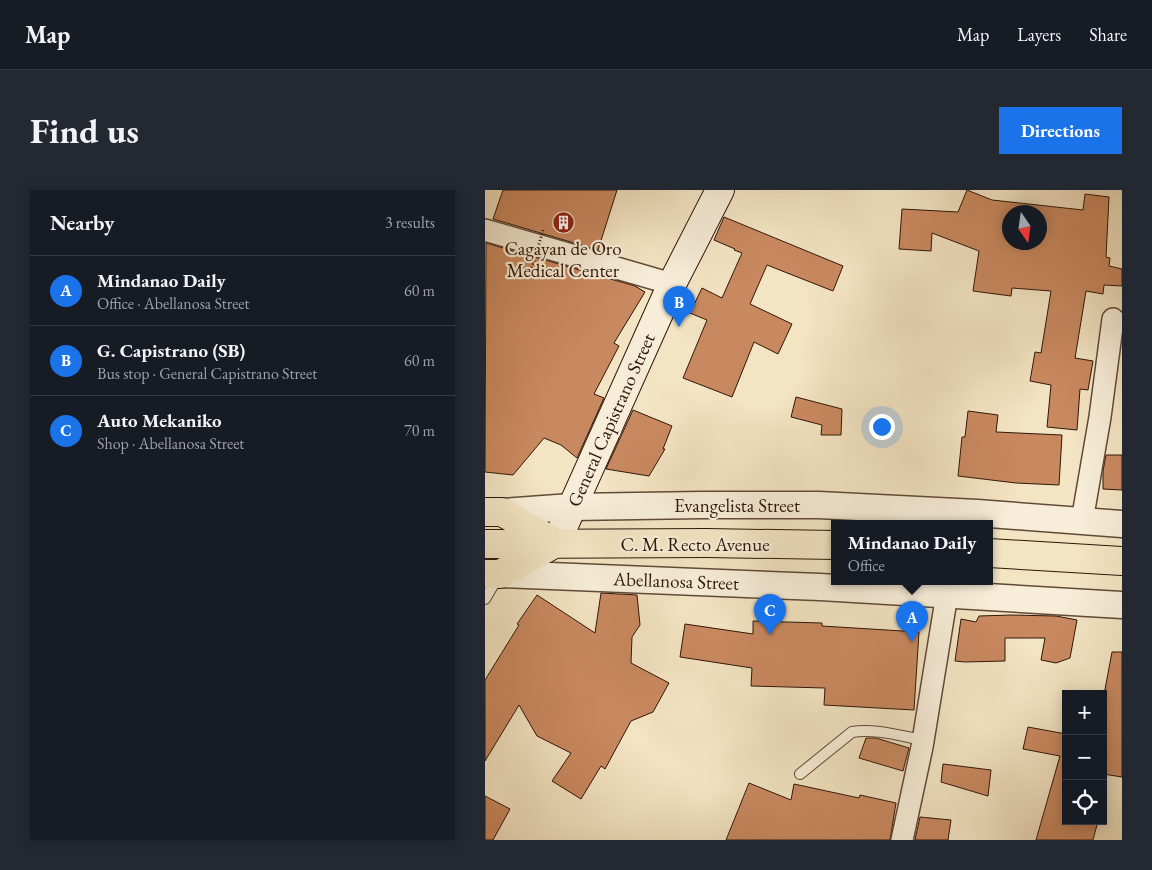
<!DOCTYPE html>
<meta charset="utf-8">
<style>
:root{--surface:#171b24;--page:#242831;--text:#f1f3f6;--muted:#9ea1a6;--line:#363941;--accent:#1a73e8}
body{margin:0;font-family:"EB Garamond",serif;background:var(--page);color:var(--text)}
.controls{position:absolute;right:15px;bottom:15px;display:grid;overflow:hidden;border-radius:0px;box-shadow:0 2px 12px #0003}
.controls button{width:45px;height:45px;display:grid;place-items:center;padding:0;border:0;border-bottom:1px solid var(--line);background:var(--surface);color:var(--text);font:25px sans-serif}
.compass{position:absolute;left:517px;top:15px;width:45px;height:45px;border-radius:50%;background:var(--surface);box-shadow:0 2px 12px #0003;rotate:167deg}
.you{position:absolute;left:396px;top:236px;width:18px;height:18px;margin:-12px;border:4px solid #fff;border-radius:50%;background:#1a73e8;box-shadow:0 0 0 8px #1a73e833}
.badge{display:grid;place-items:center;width:32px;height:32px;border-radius:50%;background:var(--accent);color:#fff;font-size:16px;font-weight:700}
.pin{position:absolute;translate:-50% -41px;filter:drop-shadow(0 1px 2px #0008)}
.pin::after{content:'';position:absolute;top:26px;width:18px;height:15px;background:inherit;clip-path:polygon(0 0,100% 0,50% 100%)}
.popup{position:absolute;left:346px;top:330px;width:162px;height:65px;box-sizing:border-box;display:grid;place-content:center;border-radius:0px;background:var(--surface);filter:drop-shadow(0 1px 4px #0005);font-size:16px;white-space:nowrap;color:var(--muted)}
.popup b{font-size:19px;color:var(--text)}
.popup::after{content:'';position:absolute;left:50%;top:100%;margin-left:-10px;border:10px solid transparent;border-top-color:var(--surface)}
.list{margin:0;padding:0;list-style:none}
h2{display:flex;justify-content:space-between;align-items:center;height:65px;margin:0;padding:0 20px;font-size:21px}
h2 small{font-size:16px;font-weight:400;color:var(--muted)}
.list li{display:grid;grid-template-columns:32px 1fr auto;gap:15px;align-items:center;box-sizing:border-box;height:70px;padding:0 20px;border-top:1px solid var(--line)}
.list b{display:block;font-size:19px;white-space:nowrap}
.list p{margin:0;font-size:16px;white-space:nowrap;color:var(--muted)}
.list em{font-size:16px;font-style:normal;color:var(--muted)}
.icon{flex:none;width:28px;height:28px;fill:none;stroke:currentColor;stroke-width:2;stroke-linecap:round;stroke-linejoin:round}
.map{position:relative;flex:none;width:637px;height:650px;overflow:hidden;border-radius:0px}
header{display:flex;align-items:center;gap:30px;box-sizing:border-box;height:70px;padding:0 25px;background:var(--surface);border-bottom:1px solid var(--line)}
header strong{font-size:24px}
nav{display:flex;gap:28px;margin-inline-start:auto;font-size:18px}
.intro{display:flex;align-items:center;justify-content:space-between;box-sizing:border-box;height:120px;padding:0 30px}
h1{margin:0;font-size:35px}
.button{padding:12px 22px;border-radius:0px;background:var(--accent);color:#fff;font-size:18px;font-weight:700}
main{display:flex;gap:30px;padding:0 30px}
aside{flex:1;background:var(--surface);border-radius:0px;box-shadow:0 2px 12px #0003}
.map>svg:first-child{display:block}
.building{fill:#c98960;stroke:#2f1608;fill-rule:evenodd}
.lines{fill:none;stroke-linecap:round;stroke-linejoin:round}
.service-casing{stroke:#604a37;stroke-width:12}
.minor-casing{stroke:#604a37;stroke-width:24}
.tertiary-casing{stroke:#604a37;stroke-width:29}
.secondary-casing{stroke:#2f1608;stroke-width:30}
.primary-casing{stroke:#2f1608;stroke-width:30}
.trunk-casing{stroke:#2f1608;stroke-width:30}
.service{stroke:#f7edd8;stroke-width:10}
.minor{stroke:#f7edd8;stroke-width:21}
.tertiary{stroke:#f7edd8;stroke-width:26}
.secondary{stroke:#f7edd8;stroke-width:28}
.primary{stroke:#f3e4c3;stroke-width:28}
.trunk{stroke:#f3e4c3;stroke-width:28}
.path-bridge{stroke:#2f1608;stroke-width:3;stroke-dasharray:1 2.5;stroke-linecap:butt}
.labels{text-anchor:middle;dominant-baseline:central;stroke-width:4.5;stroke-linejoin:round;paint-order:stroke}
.poi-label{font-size:19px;fill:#2f1608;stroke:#f7edd8}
.street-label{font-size:19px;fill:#2f1608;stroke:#f7edd8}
</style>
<header>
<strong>Map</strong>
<nav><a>Map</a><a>Layers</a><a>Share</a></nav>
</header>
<div class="intro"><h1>Find us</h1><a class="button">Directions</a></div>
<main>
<aside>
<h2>Nearby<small>3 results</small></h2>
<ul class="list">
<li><span class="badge">A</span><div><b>Mindanao Daily</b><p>Office · Abellanosa Street</p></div><em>60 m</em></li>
<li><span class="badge">B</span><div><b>G. Capistrano (SB)</b><p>Bus stop · General Capistrano Street</p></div><em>60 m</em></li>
<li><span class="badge">C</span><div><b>Auto Mekaniko</b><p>Shop · Abellanosa Street</p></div><em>70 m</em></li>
</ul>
</aside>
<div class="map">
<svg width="637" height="650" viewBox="0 0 637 650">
<rect width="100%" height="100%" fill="#f3e4c3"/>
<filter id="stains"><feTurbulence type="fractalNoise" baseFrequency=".004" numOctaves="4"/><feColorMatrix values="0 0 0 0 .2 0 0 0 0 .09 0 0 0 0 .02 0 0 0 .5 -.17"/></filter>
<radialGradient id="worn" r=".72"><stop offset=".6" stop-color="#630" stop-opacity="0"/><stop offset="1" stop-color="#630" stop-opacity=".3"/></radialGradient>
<g class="building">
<path d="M18 0H132L113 60 8 29Z"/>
<path d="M482 0 507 10 598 20 600 4 624 7 621 67 625 68 624 76 637 79V96L619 95 618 104 601 101 590 168 608 171 603 200 595 199 592 240 562 237 566 195 545 191 550 162 556 163 566 101 527 98 526 106 488 101 494 61 447 43 446 61 414 59 417 19 473 22ZM524 22H554V52H524Z"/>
<path d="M239 27 358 76 348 101 282 75 265 114 307 134 293 164 269 152 247 207 198 188 222 130 205 123 217 98 237 108 257 63 249 60 250 59 229 50Z"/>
<path d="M1 53 150 96 160 102 129 153 134 156 109 204 119 208 92 268 76 255 59 248 28 285 0 282Z"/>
<path d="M311 207 357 219 356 245H336L337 235 306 227Z"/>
<path d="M148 220 187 236 178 259H180L164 286 121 279Z"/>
<path d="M483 221 513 225 511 242 577 245 574 295 531 293 473 286 477 247H480Z"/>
<path d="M621 265H637V300L618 299V281Z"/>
<path d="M116 403 152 405 155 435 147 447 146 473 184 493 168 522 146 531 120 579 116 576 96 609 67 591 86 563 52 546 34 515 0 571V490L34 435 32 434 52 405 110 443Z"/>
<path d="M526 425 571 426 592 430 585 468 571 473 556 470 560 448H520V471L480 472 470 471 476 429 491 432 494 426Z"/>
<path d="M268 431 337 433V436L434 442 429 520 339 515 340 498 266 496 267 478 195 467 200 434 268 444Z"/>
<path d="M627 462H637V587L618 584V510Z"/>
<path d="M543 537 581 544V631H613L608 650H551L575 566 538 559Z"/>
<path d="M381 548H391L424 558 418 581 374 568Z"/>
<path d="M458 574 506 580 503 606 456 592Z"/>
<path d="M264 593 306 610 309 594 374 608 375 605 411 613 405 650H241Z"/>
<path d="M0 606 25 619 8 650H0Z"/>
<path d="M435 627 466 630 463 650H430Z"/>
</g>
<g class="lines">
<defs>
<g id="service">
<path d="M0 409 13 387"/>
<path d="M315 584 367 542C389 538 416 546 438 550"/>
</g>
<g id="minor">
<path d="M0 40 187 94"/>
<path d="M597 331 615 227 628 129"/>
<path d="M417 650 437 557 462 404"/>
</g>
<g id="tertiary">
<path d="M17 322 86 317 217 315H334L492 323 637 334"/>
<path d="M15 384 335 397 637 415"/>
</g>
<path id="secondary" d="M71 353 187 94 235 0"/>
<g id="primary">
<path d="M0 322H17L71 353"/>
<path d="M0 384H15L71 353"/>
</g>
<g id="trunk">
<path d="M0 354 221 353 350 355"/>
<path d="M504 363 637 371"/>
</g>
</defs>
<use href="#service" class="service-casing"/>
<use href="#minor" class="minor-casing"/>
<use href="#tertiary" class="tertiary-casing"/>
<use href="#secondary" class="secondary-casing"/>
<use href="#primary" class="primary-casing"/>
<use href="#trunk" class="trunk-casing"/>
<use href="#service" class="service"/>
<use href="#minor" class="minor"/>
<use href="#tertiary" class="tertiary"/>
<use href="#secondary" class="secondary"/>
<use href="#primary" class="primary"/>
<use href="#trunk" class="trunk"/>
<path class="path-bridge" d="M47 78 58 40"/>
</g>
<defs>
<symbol id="building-disc" viewBox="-11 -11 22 22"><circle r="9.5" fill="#8f2418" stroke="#f7edd8"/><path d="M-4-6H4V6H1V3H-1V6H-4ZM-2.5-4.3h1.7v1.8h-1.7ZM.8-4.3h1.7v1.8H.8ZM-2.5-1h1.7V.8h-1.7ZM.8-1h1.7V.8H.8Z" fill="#fff"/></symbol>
</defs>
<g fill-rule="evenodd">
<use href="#building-disc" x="66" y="20" width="25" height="25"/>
</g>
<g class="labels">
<g class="poi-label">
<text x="78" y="58">Cagayan de Oro<tspan x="78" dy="22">Medical Center</tspan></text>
</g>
<g class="street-label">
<text transform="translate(126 230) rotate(-66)">General Capistrano Street</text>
<text x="252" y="315">Evangelista Street</text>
<text x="210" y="354">C. M. Recto Avenue</text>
<text transform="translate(191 391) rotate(2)">Abellanosa Street</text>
</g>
</g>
<rect width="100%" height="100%" filter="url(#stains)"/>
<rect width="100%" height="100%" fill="url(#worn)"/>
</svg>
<div class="controls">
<button>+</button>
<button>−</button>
<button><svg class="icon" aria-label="locate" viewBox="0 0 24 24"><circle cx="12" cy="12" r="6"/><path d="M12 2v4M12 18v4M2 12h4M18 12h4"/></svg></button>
</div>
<svg class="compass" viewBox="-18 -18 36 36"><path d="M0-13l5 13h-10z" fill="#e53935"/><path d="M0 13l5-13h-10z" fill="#9ea1a6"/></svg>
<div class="you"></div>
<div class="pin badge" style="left:427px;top:452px">A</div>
<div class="popup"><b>Mindanao Daily</b>Office</div>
<div class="pin badge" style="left:194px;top:137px">B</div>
<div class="pin badge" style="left:285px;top:445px">C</div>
</div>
</main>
